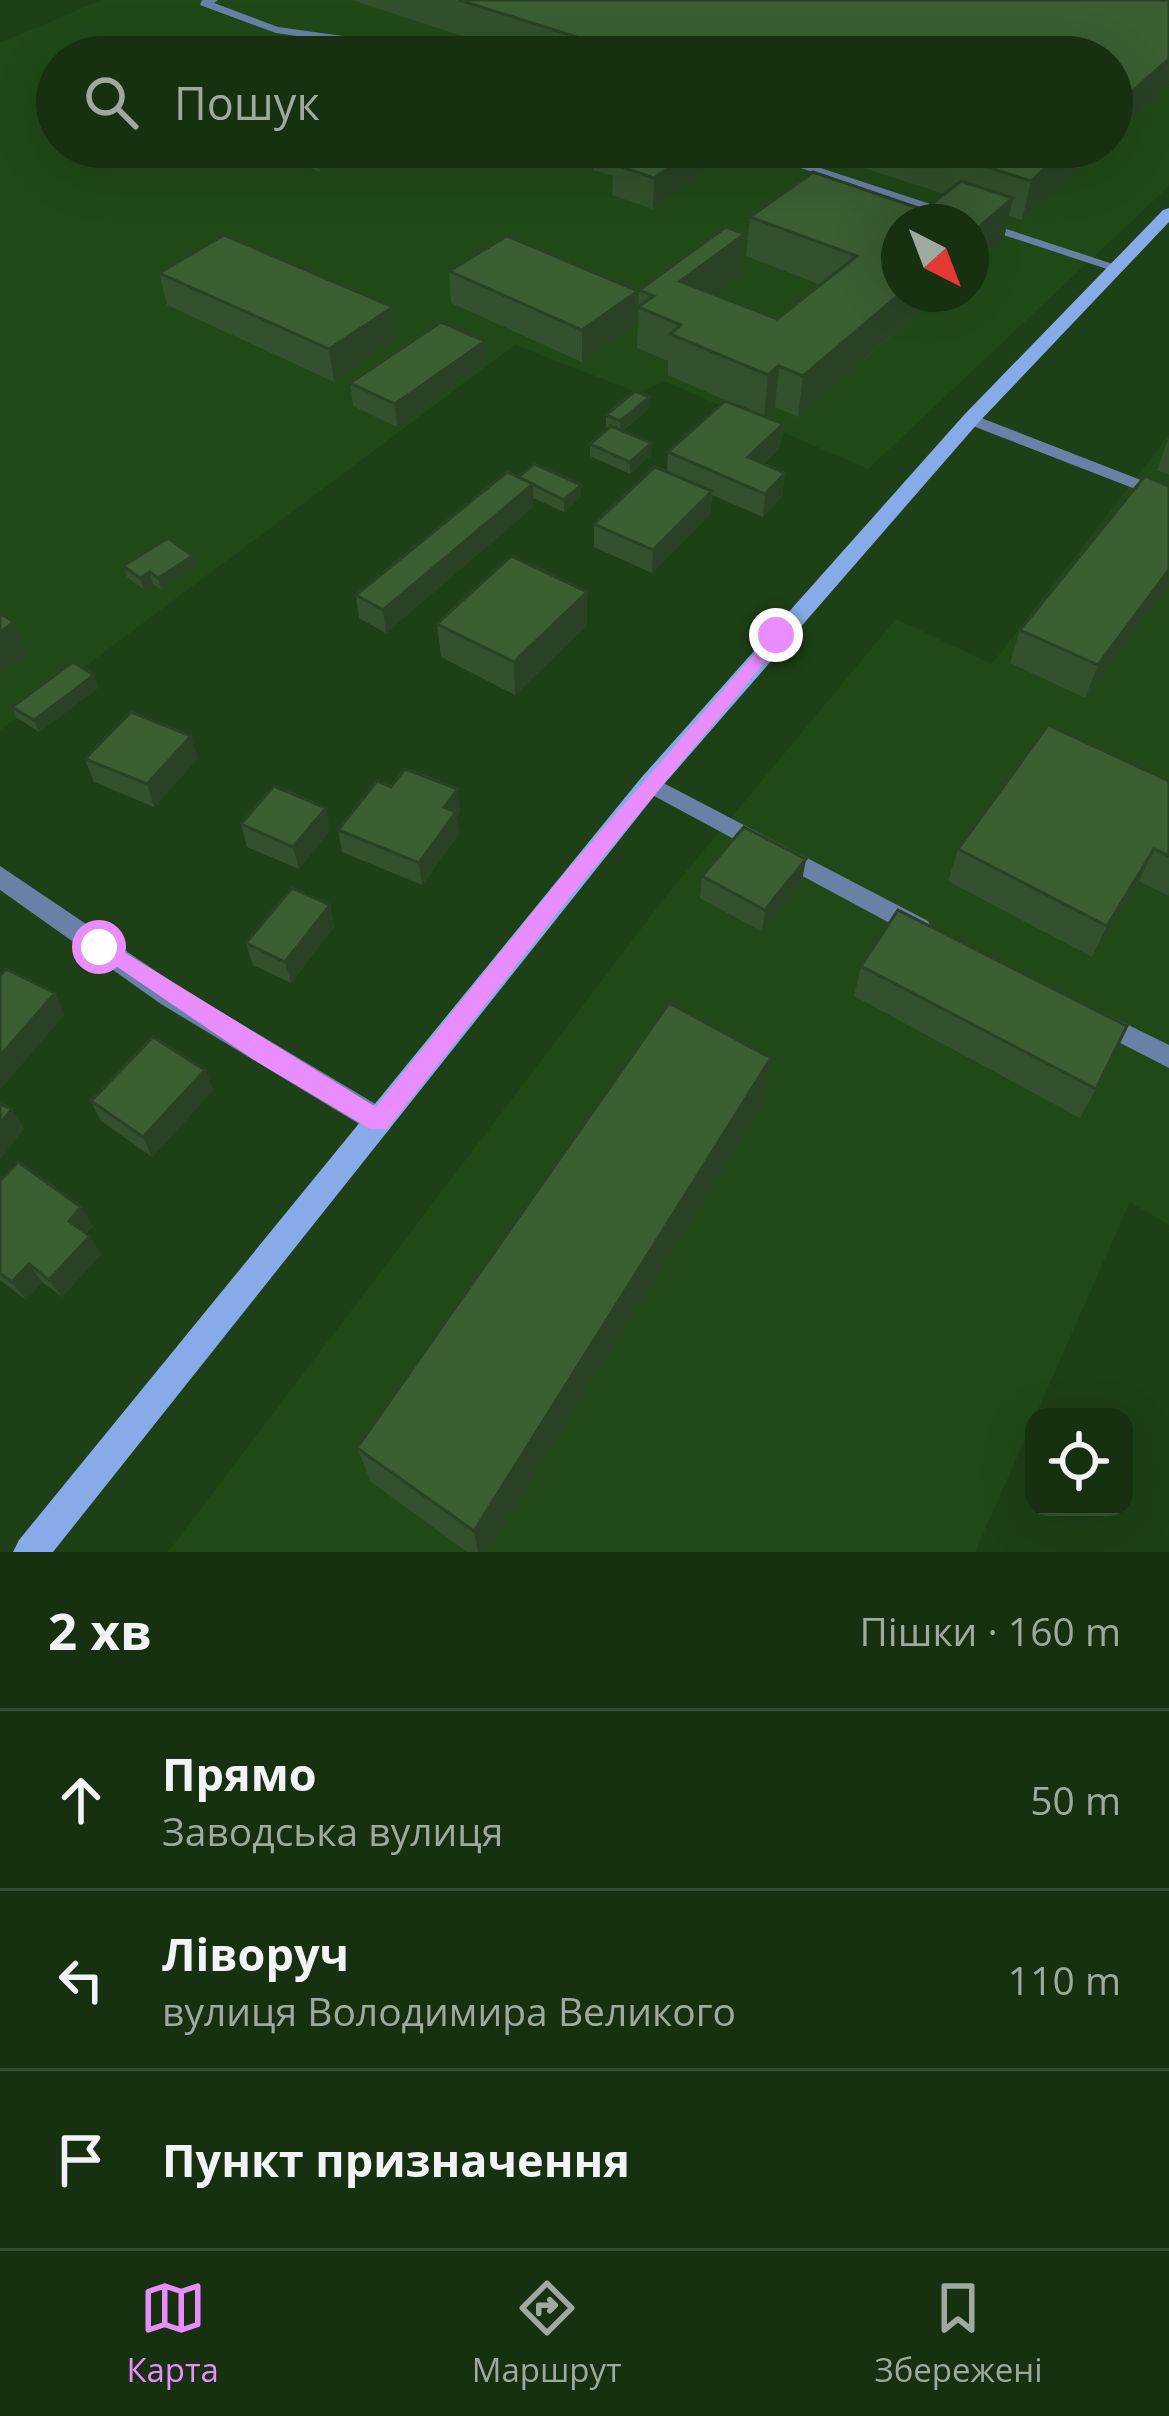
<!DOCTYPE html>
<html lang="uk">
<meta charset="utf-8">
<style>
:root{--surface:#163010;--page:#233c1e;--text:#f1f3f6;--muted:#9ea99f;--line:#354b30;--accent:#e98dfe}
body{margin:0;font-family:"Open Sans",sans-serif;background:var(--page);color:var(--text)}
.controls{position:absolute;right:36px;bottom:36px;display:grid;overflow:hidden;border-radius:24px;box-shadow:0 12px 48px #0002}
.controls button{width:108px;height:108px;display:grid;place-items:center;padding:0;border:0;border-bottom:3px solid var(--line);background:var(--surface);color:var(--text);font:60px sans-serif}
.compass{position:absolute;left:881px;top:204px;width:108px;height:108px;border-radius:50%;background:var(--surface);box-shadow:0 12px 48px #0002;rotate:138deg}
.stop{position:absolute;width:36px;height:36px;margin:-27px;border:9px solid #e98dfe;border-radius:50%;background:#fff}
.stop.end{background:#e98dfe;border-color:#fff;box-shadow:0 3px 12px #0008}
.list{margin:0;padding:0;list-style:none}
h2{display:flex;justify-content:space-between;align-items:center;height:156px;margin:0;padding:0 48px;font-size:51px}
h2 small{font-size:39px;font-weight:400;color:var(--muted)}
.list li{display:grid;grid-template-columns:78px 1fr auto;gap:36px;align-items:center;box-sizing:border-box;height:180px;padding:0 48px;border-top:3px solid var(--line)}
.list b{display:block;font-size:45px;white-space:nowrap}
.list p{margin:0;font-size:39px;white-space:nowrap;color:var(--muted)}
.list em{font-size:39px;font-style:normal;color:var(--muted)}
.icon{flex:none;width:66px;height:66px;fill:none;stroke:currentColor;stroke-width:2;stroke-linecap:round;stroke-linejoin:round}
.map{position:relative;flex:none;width:1169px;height:1552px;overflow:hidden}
.search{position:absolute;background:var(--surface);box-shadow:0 12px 48px #0002;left:36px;right:36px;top:36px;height:132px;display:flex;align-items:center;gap:30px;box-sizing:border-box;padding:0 42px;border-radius:66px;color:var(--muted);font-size:45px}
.sheet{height:696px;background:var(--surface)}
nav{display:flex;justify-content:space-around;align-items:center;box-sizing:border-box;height:168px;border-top:3px solid var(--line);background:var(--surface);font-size:33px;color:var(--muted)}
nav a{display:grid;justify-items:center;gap:6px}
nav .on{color:var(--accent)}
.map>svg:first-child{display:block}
.built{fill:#214918;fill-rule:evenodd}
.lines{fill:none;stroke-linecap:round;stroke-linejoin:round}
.lane{fill:#6a81a7;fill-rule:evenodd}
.street{fill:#6a81a7;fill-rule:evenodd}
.secondary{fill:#86abe8;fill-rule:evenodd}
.wall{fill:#33512c}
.shaded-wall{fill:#294224}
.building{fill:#3b5e33;stroke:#294224;stroke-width:3}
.route{fill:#e98dfe}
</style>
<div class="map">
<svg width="1169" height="1552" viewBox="0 0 1169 1552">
<rect width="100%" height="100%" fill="#1e4016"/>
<g class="built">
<path d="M101 0H1169V186L868 469 664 381 639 393 515 345 0 730V43ZM57 57H1112V147H57ZM899 222H971V294H899Z"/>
<path d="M1169 435V1225L1130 1202 975 1552H168L666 896 896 619 992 664Z"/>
</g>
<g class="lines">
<g class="lane">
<path d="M202 0H218L214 3 278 27 466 53 472 57H441L276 33 200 5Z"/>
<path d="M737 147H757L1122 267 1110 270Z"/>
<path d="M971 414 1169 491V502L965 423V415Z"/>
<path d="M650 776 928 921 931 928 928 935 920 937 912 935 643 790 639 784 643 778Z"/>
<path d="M1102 1012 1169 1045V1068L1093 1029 1090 1022 1093 1015Z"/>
</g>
<path class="street" d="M0 866 181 988 389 1112 393 1121 389 1130 379 1134 369 1130 161 1004 0 890Z"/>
<path class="secondary" d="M1169 208V222L978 423 659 790 53 1552H13L19 1540 641 778 964 415 1163 210Z"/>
</g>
<g class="wall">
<path d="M352 0H1169V86L1112 138V57H525Z"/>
<path d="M279 147H364L320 172 281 157Z"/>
<path d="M593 147H729L728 154 653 209 612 195 613 176 593 170Z"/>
<path d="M799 147H1102L1022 220 1009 216 1004 238 798 417 775 407 764 417 668 375V361L637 348 639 290 741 274 714 294 777 319 821 285 746 256 750 217 924 210 944 194Z"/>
<path d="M449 271 638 291 637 323 582 362 451 303Z"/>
<path d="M159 273 396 339 334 382 167 305Z"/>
<path d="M485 341 486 363 397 427 353 406 350 383Z"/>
<path d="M649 408 623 431 651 455 630 474 590 456V444L609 428 606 427V415Z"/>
<path d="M783 424 780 447 763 464 785 473 782 496 763 517 712 495 710 514 652 573 594 547V524L667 472 668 452Z"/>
<path d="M1169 437V475L1157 470Z"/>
<path d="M518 477 581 497 564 512 533 498V507L386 633 359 618 356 595Z"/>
<path d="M1169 486V585L1085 698 1010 663 1020 630Z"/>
<path d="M123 566 196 568 161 590 153 584 144 590 127 577Z"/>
<path d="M437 624 587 625 515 695 441 657Z"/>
<path d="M99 687 39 732 17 718 12 707Z"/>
<path d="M198 758 154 807 94 782 85 759Z"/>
<path d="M1169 781V896L1139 881 1092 957 948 881 958 849Z"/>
<path d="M460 812 457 816 459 834 422 885 342 852 338 830Z"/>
<path d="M241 824 330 830 299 869 247 847Z"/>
<path d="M702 876 802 881 762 932 700 898Z"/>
<path d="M330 905 334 927 291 983 253 965 246 943Z"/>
<path d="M861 966 1096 1089 1080 1118 854 996Z"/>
<path d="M771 1058 762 1106 487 1552H467L371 1482 357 1448Z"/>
<path d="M205 1070 213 1090 152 1157 101 1121 91 1101Z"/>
<path d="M0 1181 93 1226 86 1233 101 1254 62 1297 42 1282 26 1300 0 1280Z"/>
</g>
<g class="shaded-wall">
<path d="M1169 59V86L1112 138V109Z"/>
<path d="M323 147H364L320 172 317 151Z"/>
<path d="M698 147H729L728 154 653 209 654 178Z"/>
<path d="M1069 147H1102L1022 220 1031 181Z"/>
<path d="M1013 198 1004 238 971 266V234Z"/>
<path d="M745 234 741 274 678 321 680 281Z"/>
<path d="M638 291 637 323 582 362V330Z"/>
<path d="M900 294H939L798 417 803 376Z"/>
<path d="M393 307 396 339 334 382 329 349Z"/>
<path d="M485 341 486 363 397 427 395 404Z"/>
<path d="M779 366 775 407 764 417 768 375Z"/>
<path d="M650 397 649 408 620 433V421Z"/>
<path d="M783 424 780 447 745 480 748 457Z"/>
<path d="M652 443 651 455 630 474V462Z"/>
<path d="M785 473 782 496 763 517 765 494Z"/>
<path d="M533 484V507L386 633 383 610Z"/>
<path d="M581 485V497L564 512V500Z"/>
<path d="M712 491 710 514 652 573 653 550Z"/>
<path d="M193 556 196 568 161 590 158 578Z"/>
<path d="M1169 570V585L1085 698 1098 665Z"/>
<path d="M150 572 153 584 144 590 140 578Z"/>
<path d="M587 592V625L515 695 514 662Z"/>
<path d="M14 622 27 655 0 675V632Z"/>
<path d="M94 675 99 687 39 732 34 720Z"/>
<path d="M191 736 198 758 154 807 147 784Z"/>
<path d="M458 789 460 812 457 816 459 834 422 885 419 863 444 807Z"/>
<path d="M326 808 330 830 299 869 293 847Z"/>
<path d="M1154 849 1139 881 1092 957 1107 926Z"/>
<path d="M806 859 802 881 762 932 765 910Z"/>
<path d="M330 905 334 927 291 983 285 962Z"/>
<path d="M55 993 65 1014 0 1090V1056Z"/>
<path d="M771 1058 762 1106 487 1552H478L474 1531Z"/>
<path d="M205 1070 213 1090 152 1157 143 1137Z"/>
<path d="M12 1109 24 1129 0 1160V1124Z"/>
<path d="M81 1207 93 1226 81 1239 69 1221Z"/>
<path d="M90 1236 101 1254 62 1297 49 1280Z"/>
<path d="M29 1264 42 1282 26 1300 12 1282Z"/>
</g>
<g class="building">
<path d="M459 0H1169V59L1112 109V57H640Z"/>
<path d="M617 147H698L654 178 613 164 631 152Z"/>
<path d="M924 147H1069L1031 181Z"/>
<path d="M813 172 924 210 961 181 1013 198 971 234V222H899L900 294 803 376 779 366 768 375 670 334 681 325 638 307 654 296 639 290 726 227 745 234 680 281 777 319 857 256 750 217Z"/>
<path d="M224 235 393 307 329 349 159 273Z"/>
<path d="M507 236 638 291 582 330 449 271Z"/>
<path d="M441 322 485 341 395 404 350 383Z"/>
<path d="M635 391 650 397 620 421 606 415Z"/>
<path d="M725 401 783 424 748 457 785 473 765 494 668 452Z"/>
<path d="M611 426 652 443 630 462 590 444Z"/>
<path d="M534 464 581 485 564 500 518 477Z"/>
<path d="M655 467 712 491 653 550 594 524Z"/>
<path d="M507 472 533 484 383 610 356 595Z"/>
<path d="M1145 476 1169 486V570L1098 665 1020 630Z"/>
<path d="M168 538 193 556 158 578 150 572 140 578 123 566Z"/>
<path d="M511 556 587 592 514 662 437 624Z"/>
<path d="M0 613 14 622 0 632Z"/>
<path d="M73 662 94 675 34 720 12 707Z"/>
<path d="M131 712 191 736 147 784 85 759Z"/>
<path d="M1048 725 1169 781V856L1154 849 1107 926 958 849Z"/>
<path d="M405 769 458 789 444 807 456 812 419 863 338 830 377 781 391 787Z"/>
<path d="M274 786 326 808 293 847 241 824Z"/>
<path d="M744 827 806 859 765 910 702 876Z"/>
<path d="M292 888 330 905 285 962 246 943Z"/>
<path d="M898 910 1127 1026 1096 1089 861 966Z"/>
<path d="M6 969 55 993 0 1056V976Z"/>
<path d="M669 1003 771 1058 474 1531 357 1448Z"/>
<path d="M153 1037 205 1070 143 1137 91 1101Z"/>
<path d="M0 1104 12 1109 0 1124Z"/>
<path d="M18 1162 81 1207 69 1221 90 1236 49 1280 29 1264 12 1282 0 1273V1181Z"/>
</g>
<path class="route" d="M776 629 783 631V640L573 893 387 1129H370L254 1060 88 947 91 941H106L376 1107 558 881Z"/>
</svg>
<div class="controls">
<button><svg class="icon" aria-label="locate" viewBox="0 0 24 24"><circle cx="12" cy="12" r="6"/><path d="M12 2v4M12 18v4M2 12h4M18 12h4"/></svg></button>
</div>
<svg class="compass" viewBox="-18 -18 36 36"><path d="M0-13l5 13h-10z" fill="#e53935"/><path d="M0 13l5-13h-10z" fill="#9ea99f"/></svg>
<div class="stop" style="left:99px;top:947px"></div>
<div class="stop end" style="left:776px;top:635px"></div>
<div class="search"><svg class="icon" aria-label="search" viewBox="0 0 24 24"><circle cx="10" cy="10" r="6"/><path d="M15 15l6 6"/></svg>Пошук</div>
</div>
<section class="sheet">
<h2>2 хв<small>Пішки · 160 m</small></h2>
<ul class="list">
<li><svg class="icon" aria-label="ahead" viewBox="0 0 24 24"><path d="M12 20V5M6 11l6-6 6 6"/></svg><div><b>Прямо</b><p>Заводська вулиця</p></div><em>50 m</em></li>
<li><svg class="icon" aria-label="left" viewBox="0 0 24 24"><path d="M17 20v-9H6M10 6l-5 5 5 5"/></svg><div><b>Ліворуч</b><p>вулиця Володимира Великого</p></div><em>110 m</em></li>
<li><svg class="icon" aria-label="arrive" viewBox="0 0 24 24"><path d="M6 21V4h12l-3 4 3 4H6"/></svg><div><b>Пункт призначення</b></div></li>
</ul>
</section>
<nav>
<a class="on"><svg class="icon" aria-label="map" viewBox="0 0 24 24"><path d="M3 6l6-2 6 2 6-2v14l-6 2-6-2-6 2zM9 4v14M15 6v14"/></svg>Карта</a>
<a><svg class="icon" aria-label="directions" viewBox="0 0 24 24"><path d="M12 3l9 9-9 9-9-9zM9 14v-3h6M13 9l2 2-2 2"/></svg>Маршрут</a>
<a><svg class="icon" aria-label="saved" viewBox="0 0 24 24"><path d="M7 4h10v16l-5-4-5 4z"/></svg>Збережені</a>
</nav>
